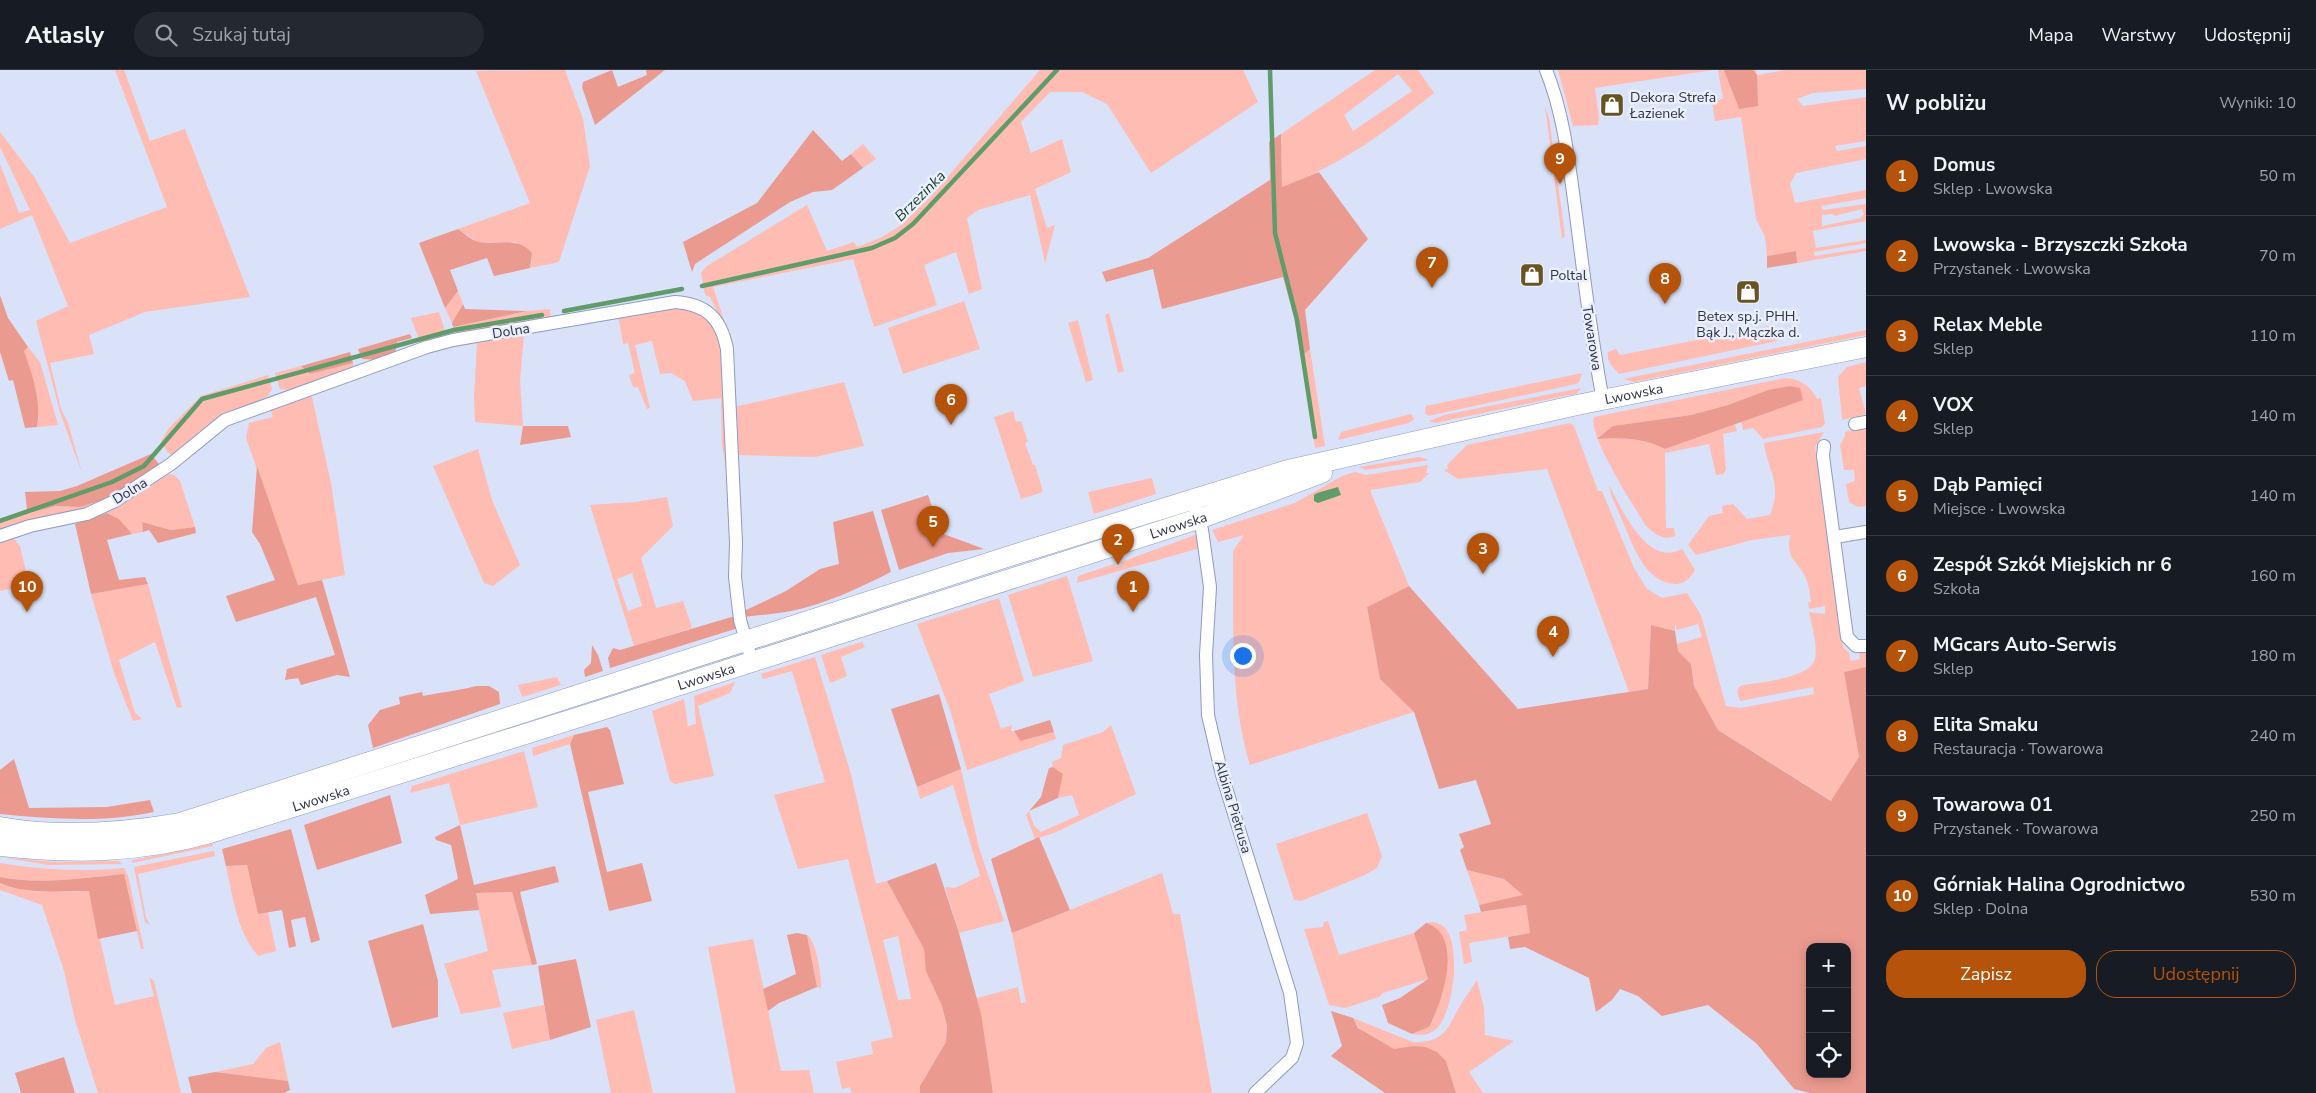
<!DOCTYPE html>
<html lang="pl">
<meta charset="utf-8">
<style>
:root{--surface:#171b24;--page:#242831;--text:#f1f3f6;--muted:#9ea1a6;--line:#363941;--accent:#b45309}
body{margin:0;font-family:"Nunito Sans",sans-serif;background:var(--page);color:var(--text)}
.controls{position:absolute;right:15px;bottom:15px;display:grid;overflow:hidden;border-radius:10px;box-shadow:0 2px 12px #0003}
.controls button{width:45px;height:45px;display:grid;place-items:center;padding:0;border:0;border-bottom:1px solid var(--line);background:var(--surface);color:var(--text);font:25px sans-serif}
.you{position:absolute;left:1242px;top:585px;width:18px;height:18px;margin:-12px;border:4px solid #fff;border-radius:50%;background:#1a73e8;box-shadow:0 0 0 8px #1a73e833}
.badge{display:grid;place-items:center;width:32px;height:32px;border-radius:50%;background:var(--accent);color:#fff;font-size:16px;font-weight:700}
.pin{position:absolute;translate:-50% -41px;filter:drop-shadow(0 1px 2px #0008)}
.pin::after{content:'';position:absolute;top:26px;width:18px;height:15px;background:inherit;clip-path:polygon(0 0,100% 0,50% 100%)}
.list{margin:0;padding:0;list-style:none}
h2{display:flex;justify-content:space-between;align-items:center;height:65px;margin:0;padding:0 20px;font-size:21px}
h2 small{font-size:16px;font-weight:400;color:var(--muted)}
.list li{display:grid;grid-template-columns:32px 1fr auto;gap:15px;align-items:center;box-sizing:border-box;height:80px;padding:0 20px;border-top:1px solid var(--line)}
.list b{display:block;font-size:19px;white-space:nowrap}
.list p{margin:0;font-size:16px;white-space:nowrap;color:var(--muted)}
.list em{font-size:16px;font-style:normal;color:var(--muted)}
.actions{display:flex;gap:10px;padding:15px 20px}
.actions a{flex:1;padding:11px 0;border:1px solid var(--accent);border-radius:20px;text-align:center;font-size:18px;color:var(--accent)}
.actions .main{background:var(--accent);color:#fff}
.icon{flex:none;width:28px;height:28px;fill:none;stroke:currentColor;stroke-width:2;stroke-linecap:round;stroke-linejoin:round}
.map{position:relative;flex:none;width:1866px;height:1023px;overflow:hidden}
header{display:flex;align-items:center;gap:30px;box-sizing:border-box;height:70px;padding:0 25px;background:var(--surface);border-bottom:1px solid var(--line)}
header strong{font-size:24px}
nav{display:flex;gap:28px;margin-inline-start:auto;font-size:18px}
.search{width:350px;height:45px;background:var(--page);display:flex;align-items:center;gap:12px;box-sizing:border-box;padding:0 18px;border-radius:28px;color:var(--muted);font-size:19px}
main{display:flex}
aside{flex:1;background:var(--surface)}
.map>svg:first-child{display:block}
.green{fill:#ffbcb2;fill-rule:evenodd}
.forest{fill:#eb9a8f;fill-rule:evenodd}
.water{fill:#5f9c6a}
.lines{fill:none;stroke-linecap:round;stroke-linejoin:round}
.stream{stroke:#5f9c6a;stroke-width:4.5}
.minor-casing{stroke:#8e9bbe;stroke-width:14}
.primary-casing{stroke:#8e9bbe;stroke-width:21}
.minor{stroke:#fff;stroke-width:12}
.primary{stroke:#fff;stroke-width:20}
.labels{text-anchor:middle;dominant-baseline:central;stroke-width:5;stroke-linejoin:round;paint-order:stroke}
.poi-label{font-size:14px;fill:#2d3341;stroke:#e9effe;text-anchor:start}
.street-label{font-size:14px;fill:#2d3341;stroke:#e9effe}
.water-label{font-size:15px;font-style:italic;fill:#103e1c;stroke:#e9effe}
</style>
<header>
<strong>Atlasly</strong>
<div class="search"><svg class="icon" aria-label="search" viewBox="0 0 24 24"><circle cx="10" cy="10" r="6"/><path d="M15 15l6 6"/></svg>Szukaj tutaj</div>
<nav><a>Mapa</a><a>Warstwy</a><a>Udostępnij</a></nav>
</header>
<main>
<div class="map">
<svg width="1866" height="1023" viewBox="0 0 1866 1023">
<rect width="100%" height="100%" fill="#d9e2f9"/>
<g class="green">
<path d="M115 0H124L150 71 185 59 250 227 145 242 89 265 94 284 50 293 61 339 68 353 82 403 60 342 36 251 68 236 32 145 0 159V94L19 143 30 140 0 77V62L35 108 70 173 167 137Z"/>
<path d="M565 0 583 49 590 96 559 192 530 198 532 191 516 172H477L458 159 530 133 476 1Z"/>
<path d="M1040 0H1243L1258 32 1151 103 1107 34 1082 22H1050L1021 52 1031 83 1062 69 1071 102 1035 119 1047 158 1055 155 1045 193 1030 125 978 140 967 148 982 219 969 224 956 182 924 195 937 235 874 257 853 189 713 217 725 253H723L710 227 705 225 701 203 707 196 807 135 827 181 854 172 857 177 880 168 900 156 932 125Z"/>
<path d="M1375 0H1418L1434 23C1382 64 1345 93 1282 117L1281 64ZM1398 4 1412 21 1353 61 1344 45Z"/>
<path d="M1558 0H1713L1595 18 1599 48 1598 55 1573 56Z"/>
<path d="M1718 0H1724L1726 3 1739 39 1757 6 1753 0H1756L1757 5 1785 0H1866V19L1813 23 1797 29 1803 36 1866 27V71L1835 76 1837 81 1866 76V89L1796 103 1790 114 1795 133 1866 120V128L1821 136 1823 140 1866 134V151L1813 161 1816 178 1866 170V173L1814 182 1815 186 1866 178V181L1797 193 1796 181 1767 186 1765 167 1756 149 1741 47 1715 51 1712 31 1723 29ZM1862 139 1864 144 1861 148 1822 156V145L1832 144 1835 146Z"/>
<path d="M1545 36 1549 48 1565 166 1562 169Z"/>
<path d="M863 74 876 89 863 98 851 84Z"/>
<path d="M458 221 463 234 452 253 445 238Z"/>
<path d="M964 231 980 279 903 304 888 258Z"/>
<path d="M676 235 707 245 720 269 727 403 722 374 721 328 693 331 685 311 671 303 660 304 652 271 635 275 650 338 647 339 638 317H633L629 305 635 303 628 273 623 274 618 244Z"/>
<path d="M550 239 551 248 458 265 453 257 527 241Z"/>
<path d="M439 242 444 258 443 268 421 275 411 248Z"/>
<path d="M1109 243 1124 301 1118 303 1105 245Z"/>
<path d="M1078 250 1093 310 1086 312 1068 253Z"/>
<path d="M1774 255 1777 271 1619 304C1613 297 1606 292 1608 282L1616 279 1620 285Z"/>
<path d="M1866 260V265L1634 312 1623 309Z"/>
<path d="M524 264 520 311 523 356 475 352 474 327 477 273 447 278 448 274Z"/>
<path d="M28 277 40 292 58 355 37 357 39 348 24 281Z"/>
<path d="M1310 279 1325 376 1315 378 1301 287Z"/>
<path d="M1866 292V316L1859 318 1866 344 1842 350 1838 307 1847 297Z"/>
<path d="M353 293 354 299 288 320 280 319 275 303 301 296 310 304Z"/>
<path d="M1582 303 1579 312 1576 314 1428 346 1425 343 1426 336Z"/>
<path d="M268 305 272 319 268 326 211 353 200 361 174 386 167 382 161 371 169 358 201 326Z"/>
<path d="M1785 308C1800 309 1810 315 1817 329L1821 328 1825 354 1822 357 1763 369 1753 358 1743 360 1741 352 1768 320 1728 335 1691 345 1613 356 1598 369C1621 367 1644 368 1665 379L1735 354 1737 361 1723 364 1726 400 1723 404 1716 405 1709 374 1665 383 1666 458H1674L1675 466C1663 471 1655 464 1646 456 1635 438 1587 364 1594 347Z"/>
<path d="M844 312 864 376 815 387 735 385 734 337Z"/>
<path d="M1581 318 1576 324 1569 325 1435 353 1429 351 1444 345Z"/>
<path d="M311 323 331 413 345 505 298 515 246 368 249 353 273 347 269 335Z"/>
<path d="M1013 341 1016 352 1021 351 1028 372 1025 373 1033 395H1035L1043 422 1021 429 994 347Z"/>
<path d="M1411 344 1414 349 1409 353 1338 370 1341 362Z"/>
<path d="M1570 353 1574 356 1598 421H1602L1634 498 1647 519 1662 528 1687 523 1701 545 1726 636 1741 638 1814 624 1813 617 1740 631 1737 621 1740 616C1758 612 1810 609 1815 589 1818 575 1812 557 1809 542L1825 544V536L1809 539 1808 532H1811C1810 524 1809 515 1806 508 1797 489 1786 491 1790 465L1752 470 1696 485 1688 475 1709 446 1723 443 1722 436 1733 434 1747 449 1770 445C1783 412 1768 403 1764 373L1824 362 1815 377 1843 577 1849 583 1851 591 1860 589 1859 583 1866 581V597L1844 602 1859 687 1832 731 1718 660 1694 616 1691 594 1678 581 1677 574 1702 567 1698 554 1677 560 1675 553V561L1651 555 1648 619 1629 622 1547 399 1458 409 1444 400 1448 399 1447 395 1467 375Z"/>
<path d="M1866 356V436L1858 437 1849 432 1846 414 1855 411 1854 400H1844L1840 375 1845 366V362Z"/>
<path d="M478 379 492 430 520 495 493 516 484 513 433 396Z"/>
<path d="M1419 387 1429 390 1366 400 1359 397Z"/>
<path d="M1428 395 1426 403H1429L1420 412 1370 420 1409 516 1367 537 1380 609 1414 642 1250 695C1229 626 1234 553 1233 481L1244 465 1218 472 1212 460 1295 433 1342 406 1355 402 1366 405Z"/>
<path d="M169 404 174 405 180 411 195 457 171 460 142 452 143 462 132 464 119 449 107 443Z"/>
<path d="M1152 408 1156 424 1094 444 1088 422Z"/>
<path d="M1609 415C1622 439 1647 498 1682 479L1695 500C1690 508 1685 514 1675 514 1644 512 1633 475 1622 450 1618 439 1610 426 1609 415Z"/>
<path d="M667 427 673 456 641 488 656 538 683 531 692 558 634 576 590 435 635 432ZM632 503 642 536 628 541 617 509Z"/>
<path d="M107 429 96 436 0 461V449L27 439 33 442 56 436 80 437Z"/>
<path d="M1198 464 1200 478 1077 513 1078 506 1114 494 1115 497 1122 495 1121 492Z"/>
<path d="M13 468 20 476 29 515 0 521V470Z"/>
<path d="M1067 506 1093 591 1033 607 1008 525Z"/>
<path d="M148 514 182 637 177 638 155 572 119 590 135 643 142 649 133 651 114 603 91 524Z"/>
<path d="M999 528 1024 611 989 624 1001 659 1012 655 1011 661H1014L1020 671 1054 662 1056 669 967 700 950 640 917 554Z"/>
<path d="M862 572 865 577 841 587 847 606 830 613 821 585Z"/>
<path d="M815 587 851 704 876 814 887 811 924 879 927 901 942 936 947 956 946 972 920 1016V1023H852L850 1017 842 1019 836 992 873 984 871 972 893 967 848 789 798 799 774 725 825 712 792 601 763 609 761 604ZM898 866 911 928V929L898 930 883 870Z"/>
<path d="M557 607 561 615 522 627 518 615Z"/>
<path d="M735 612 730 623 698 636 714 706 675 714 670 711 652 641 684 629 688 656 696 654 694 626Z"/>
<path d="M1111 655 1136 724 1054 763 1035 769 1026 745 1029 741 1034 756 1041 762 1079 745 1072 725 1058 728 1063 704 1053 697 1052 692 1061 688 1063 675 1103 662Z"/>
<path d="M574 665 570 674 533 686 532 678Z"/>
<path d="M524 681 538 737 460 755 449 713 410 723 412 716Z"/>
<path d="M961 699 979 778 1004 851 959 863 945 817 955 818 980 806 953 715 920 729 917 717Z"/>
<path d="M1367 743 1382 786 1377 798 1365 805 1301 831 1294 830 1276 774Z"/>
<path d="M212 772 213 776 132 793V790L165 784Z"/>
<path d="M214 781 215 786 138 804 146 848 150 855 145 852 134 797Z"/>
<path d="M0 787 55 792 118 791 123 794 48 795Z"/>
<path d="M0 793C42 800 82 802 124 798L128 806 144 879H141L123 804C82 808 41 815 0 807Z"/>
<path d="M247 795 258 844 268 842 276 881 258 886C237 861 233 828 226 796Z"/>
<path d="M1467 800 1504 809 1524 826 1479 835Z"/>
<path d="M1162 803 1173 844H1180L1212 1023H993L977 928 1018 917 1021 933 1026 932 1012 863Z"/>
<path d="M0 813C28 825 59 822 89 821L115 935 154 926 149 907 154 911 181 1023H98L75 950 64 901 42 835 0 820Z"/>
<path d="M512 822 532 895 492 900 501 937 461 944 444 894 488 881 475 823Z"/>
<path d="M1526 835 1530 863 1469 873 1472 892 1464 894 1459 862 1467 860 1464 845Z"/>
<path d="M1328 851 1339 885 1414 863 1428 909 1383 923 1379 927 1345 938 1329 935 1304 859 1323 857 1324 852Z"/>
<path d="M1433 852C1436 853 1441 854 1444 857 1462 874 1454 945 1435 960 1428 966 1420 965 1412 964L1429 957 1435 946 1431 855 1426 853Z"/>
<path d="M807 865C817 872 821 905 821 918L817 917Z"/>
<path d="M753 869 781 1001 809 1000 814 1023H736L708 877Z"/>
<path d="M1477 910 1484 938 1485 965 1514 971 1469 1002 1483 1023H1456L1446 991C1416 984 1367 980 1353 948L1413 972C1445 973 1448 957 1461 934 1466 926 1472 918 1477 910Z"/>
<path d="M544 935 550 970 512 979 503 943Z"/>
<path d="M634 940 653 1023H611L596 950Z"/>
<path d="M280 972 288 1011 215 1002 253 994 266 978Z"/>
</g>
<g class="forest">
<path d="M612 0 618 17 647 5 646 0H665L595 55 582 17 583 12Z"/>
<path d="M1724 0H1753L1757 5 1758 36 1739 39Z"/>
<path d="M813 60 842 91 851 84 863 98 832 120 813 122 790 132 701 190 695 194 692 202 683 172 757 133Z"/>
<path d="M1281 64 1282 117 1319 102 1368 169 1305 240 1310 279 1301 287 1294 247 1283 207 1162 239 1153 199 1106 212 1102 202 1148 188 1270 110 1269 72Z"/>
<path d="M458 159C464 163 472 171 479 172 499 175 517 166 532 183L530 198 494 206 487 188 450 200 458 221 445 238 419 173Z"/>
<path d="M1796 181 1797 193 1767 198V186Z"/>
<path d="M0 225 8 248 28 277 24 281C32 304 42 333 37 357L25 358 13 310 9 311 0 282Z"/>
<path d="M463 234 465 239 527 241 453 257 452 253Z"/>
<path d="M410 264 412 268 397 272 395 284 381 290 362 289 358 279Z"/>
<path d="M350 282 353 293 310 304 301 296Z"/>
<path d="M1790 316 1800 318 1803 330 1665 379C1644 368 1621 367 1597 369L1613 356 1691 345 1728 335 1768 320Z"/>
<path d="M523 356H568L571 367 520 375Z"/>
<path d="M151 384 159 394 158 399 107 429 80 437 56 436 33 442 27 439 25 422 60 421 77 416Z"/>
<path d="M257 396 298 515 322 510 350 607 337 605 301 615 298 608 285 610 287 599 335 585 316 527 236 552 226 526 275 510 260 474 252 462Z"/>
<path d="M928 425 941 463 984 479 948 483 899 500 881 440Z"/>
<path d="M873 441 891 502C859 518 826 534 791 541 776 544 760 545 744 547V541L786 521 820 499 839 494 833 452Z"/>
<path d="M107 443 119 449 132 464 107 470 119 510 145 507 148 514 91 524 75 454Z"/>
<path d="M142 452 171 460 195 457 196 463 158 473 149 460 143 462Z"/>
<path d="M1409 516 1518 639 1648 619 1651 555 1675 561 1678 581 1691 594 1694 616 1718 660 1831 731 1859 687 1844 602 1866 597V1023H1810L1794 1019 1757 974 1708 935 1662 946 1638 926 1620 919 1612 930 1596 942 1589 908 1525 877 1510 879 1508 867 1530 863 1526 835 1481 842 1479 835 1523 825 1504 809 1467 800 1460 780 1464 777 1459 764 1491 754 1476 710 1439 719 1414 642 1380 609 1367 537ZM1810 877H1847V1004H1810Z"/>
<path d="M735 546V559L610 598 608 588 613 578 620 580Z"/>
<path d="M592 575 598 585 603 601 585 607 584 600 591 593Z"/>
<path d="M476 616H489L499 622 500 634 373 678 368 655 380 640 400 634 399 627 422 622 423 626C441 622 458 621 476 616Z"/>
<path d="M939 624 961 699 917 717 891 639Z"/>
<path d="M1050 650 1054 662 1020 671 1014 661Z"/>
<path d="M607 657 610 660 624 714 588 722 607 802 642 793 652 831 609 841 570 674 574 665Z"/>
<path d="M14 689 29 738 107 737 150 730 154 742C102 753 52 749 0 744V700Z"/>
<path d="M1053 697 1063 704 1058 728 1029 741 1041 727 1049 698Z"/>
<path d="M390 725 402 773 317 800 304 755Z"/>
<path d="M460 755 474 815 555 796 559 812 520 822 537 894 532 895 512 822 476 823 479 840 430 844 425 825 458 809 451 775 436 770 435 767Z"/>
<path d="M291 759 320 870 311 873 305 847 291 850 296 876 289 878 282 840 258 844 247 795 226 796 222 779Z"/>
<path d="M1039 767 1070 840 1012 863 991 789Z"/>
<path d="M936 793 959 863 981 944 993 1023H920V1016L946 972 947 956 942 936 926 901 924 879 887 811Z"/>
<path d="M124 804 137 861 98 869 89 821C59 821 28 825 0 813V807C41 815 82 808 124 804Z"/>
<path d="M1426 853C1465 865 1442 933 1429 957L1412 964 1388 953 1382 935 1400 928 1428 909 1414 863Z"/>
<path d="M423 854 438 911V947L392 958 368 871Z"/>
<path d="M797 863 807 865 817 917 779 933 768 941 763 919 796 904 787 865Z"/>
<path d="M576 889 591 957 550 970 538 896Z"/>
<path d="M1331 941 1353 948 1358 958 1394 979 1414 976 1425 977 1437 982 1446 991 1456 1023H1385L1331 986 1342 976Z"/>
<path d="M64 987 75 1023H21L15 1003Z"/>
<path d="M215 1002 288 1011 290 1020 284 1023H192L188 1007Z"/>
</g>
<path class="water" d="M1338 417 1341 425 1318 433 1314 431V425L1317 423Z"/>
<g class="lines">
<g class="stream">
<path d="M1270 0 1275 163 1297 250 1315 367"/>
<path d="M702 216 872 178 895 168 913 154 1057 0"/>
<path d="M564 241 682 219"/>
<path d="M0 451 112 412 144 396 202 329 454 260 542 245"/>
</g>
<defs>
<g id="minor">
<path d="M1546 0C1563 42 1568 86 1574 130 1583 197 1590 264 1603 330"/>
<path d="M1855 354 1866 352"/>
<path d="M1824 376 1823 386 1847 567 1856 576H1866"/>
<path d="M1193 429 1202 460 1210 517 1206 585 1208 645 1222 705 1290 923 1297 973 1292 988 1255 1023"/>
<path d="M0 466 30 456 87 444 115 431 171 394 225 350 427 277 453 270 675 232C706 234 721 248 727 279L736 473 735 507 740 550 752 591"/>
<path d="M1835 467 1866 462"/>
</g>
<g id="primary">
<path id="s1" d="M0 757C59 768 121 763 180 753L1013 485 1288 400 1577 335 1866 277"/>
<path id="s2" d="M0 776C74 784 138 783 210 763L608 638 1204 447 1322 403"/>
</g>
</defs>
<use href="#minor" class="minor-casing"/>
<use href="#primary" class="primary-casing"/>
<use href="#minor" class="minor"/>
<use href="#primary" class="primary"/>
</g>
<defs>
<symbol id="shop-square" viewBox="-11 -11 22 22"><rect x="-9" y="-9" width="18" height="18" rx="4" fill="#675423" stroke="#e9effe"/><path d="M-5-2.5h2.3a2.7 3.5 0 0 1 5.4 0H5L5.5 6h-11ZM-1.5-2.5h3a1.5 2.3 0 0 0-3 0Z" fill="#fff"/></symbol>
</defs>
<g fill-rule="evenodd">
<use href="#shop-square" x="1598" y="21" width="28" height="28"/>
<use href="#shop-square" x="1518" y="191" width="28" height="28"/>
<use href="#shop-square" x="1734" y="208" width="28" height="28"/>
</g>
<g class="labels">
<g class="poi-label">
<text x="1630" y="27">Dekora Strefa<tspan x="1630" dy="16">Łazienek</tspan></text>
<text x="1550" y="205">Poltal</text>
<text x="1748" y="246" text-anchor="middle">Betex sp.j. PHH.<tspan x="1748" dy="16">Bąk J., Mączka d.</tspan></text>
</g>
<g class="street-label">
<text transform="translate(511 261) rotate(-9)">Dolna</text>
<text transform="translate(1592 268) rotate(81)">Towarowa</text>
<text stroke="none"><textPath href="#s1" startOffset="1698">Lwowska</textPath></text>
<text transform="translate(130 421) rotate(-31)">Dolna</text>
<text stroke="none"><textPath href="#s2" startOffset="1228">Lwowska</textPath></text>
<text stroke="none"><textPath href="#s2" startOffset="732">Lwowska</textPath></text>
<text stroke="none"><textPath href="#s2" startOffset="328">Lwowska</textPath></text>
<text transform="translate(1233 737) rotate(73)">Albina Pietrusa</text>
</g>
<g class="water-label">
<text transform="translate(920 126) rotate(-45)">Brzezinka</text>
</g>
</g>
</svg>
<div class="controls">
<button>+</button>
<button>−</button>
<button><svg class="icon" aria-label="locate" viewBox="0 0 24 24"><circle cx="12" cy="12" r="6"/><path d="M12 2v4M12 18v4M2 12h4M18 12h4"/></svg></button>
</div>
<div class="you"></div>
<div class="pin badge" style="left:1133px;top:542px">1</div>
<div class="pin badge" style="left:1118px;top:495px">2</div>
<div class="pin badge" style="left:1483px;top:504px">3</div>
<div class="pin badge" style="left:1553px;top:587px">4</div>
<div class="pin badge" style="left:933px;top:477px">5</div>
<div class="pin badge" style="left:951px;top:355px">6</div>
<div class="pin badge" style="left:1432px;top:218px">7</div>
<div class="pin badge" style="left:1665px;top:234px">8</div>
<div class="pin badge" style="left:1560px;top:114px">9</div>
<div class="pin badge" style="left:27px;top:542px">10</div>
</div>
<aside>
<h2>W pobliżu<small>Wyniki: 10</small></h2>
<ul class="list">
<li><span class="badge">1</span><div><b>Domus</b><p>Sklep · Lwowska</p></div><em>50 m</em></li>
<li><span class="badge">2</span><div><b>Lwowska - Brzyszczki Szkoła</b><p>Przystanek · Lwowska</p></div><em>70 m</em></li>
<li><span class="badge">3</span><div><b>Relax Meble</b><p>Sklep</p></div><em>110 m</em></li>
<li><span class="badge">4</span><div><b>VOX</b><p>Sklep</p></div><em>140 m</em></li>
<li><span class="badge">5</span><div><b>Dąb Pamięci</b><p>Miejsce · Lwowska</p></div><em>140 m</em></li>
<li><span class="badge">6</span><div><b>Zespół Szkół Miejskich nr 6</b><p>Szkoła</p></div><em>160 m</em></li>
<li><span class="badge">7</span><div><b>MGcars Auto-Serwis</b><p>Sklep</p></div><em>180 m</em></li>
<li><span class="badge">8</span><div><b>Elita Smaku</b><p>Restauracja · Towarowa</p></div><em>240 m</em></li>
<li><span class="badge">9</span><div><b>Towarowa 01</b><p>Przystanek · Towarowa</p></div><em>250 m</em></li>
<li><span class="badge">10</span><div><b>Górniak Halina Ogrodnictwo</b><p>Sklep · Dolna</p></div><em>530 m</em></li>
</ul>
<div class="actions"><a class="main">Zapisz</a><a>Udostępnij</a></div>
</aside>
</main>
